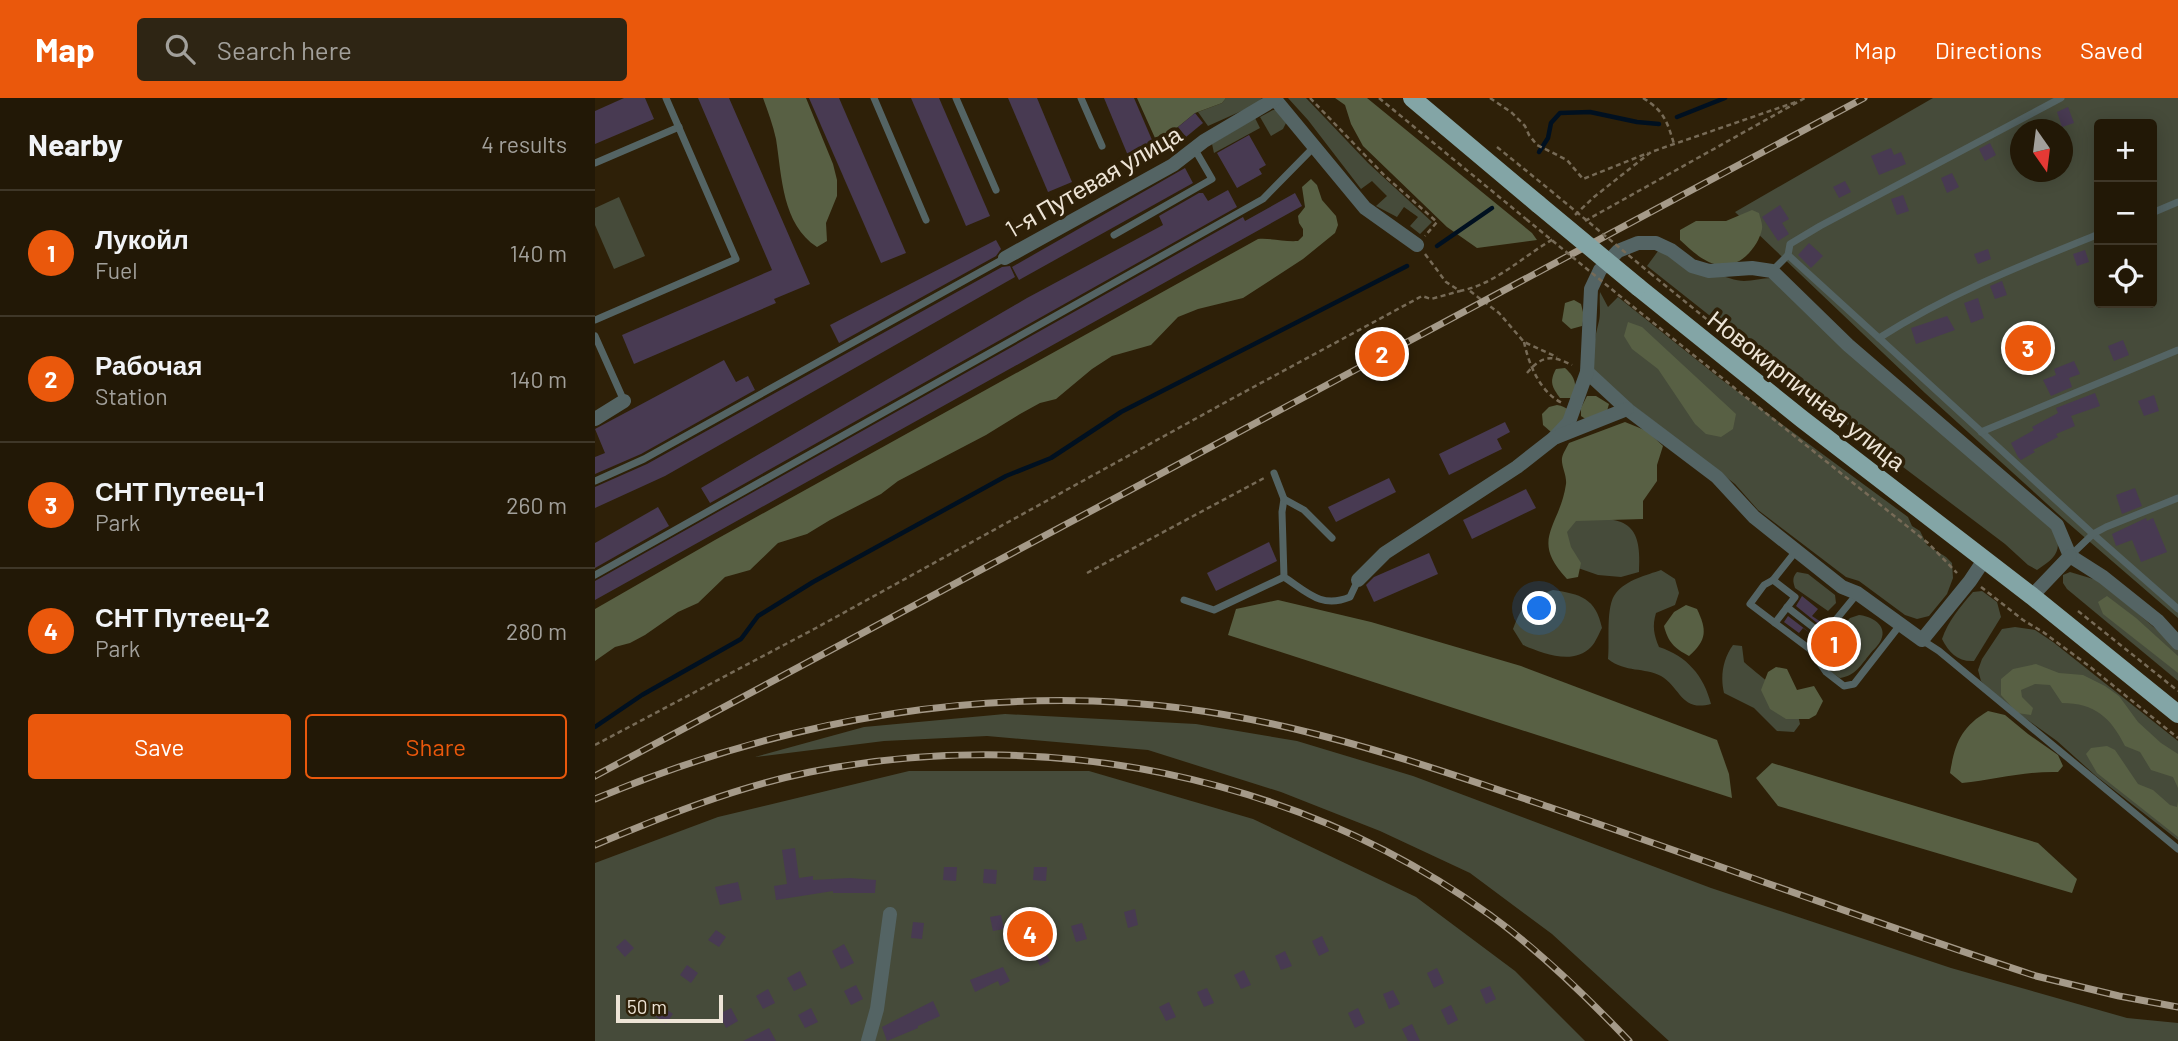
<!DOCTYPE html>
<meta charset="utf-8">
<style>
:root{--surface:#221806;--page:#2e2514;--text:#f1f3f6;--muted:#a2a09b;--line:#3f3728;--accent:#ea580c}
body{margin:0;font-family:Barlow,sans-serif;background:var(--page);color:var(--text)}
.controls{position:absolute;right:21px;top:21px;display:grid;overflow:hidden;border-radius:7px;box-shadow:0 4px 18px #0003}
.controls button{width:63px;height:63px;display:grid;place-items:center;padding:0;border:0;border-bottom:2px solid var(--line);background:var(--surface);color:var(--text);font:35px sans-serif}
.compass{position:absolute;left:1415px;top:21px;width:63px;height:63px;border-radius:50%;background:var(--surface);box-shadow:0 4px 18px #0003;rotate:166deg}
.scale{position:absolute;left:21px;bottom:18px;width:107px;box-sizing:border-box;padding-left:7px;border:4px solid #ede4d6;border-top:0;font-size:19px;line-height:24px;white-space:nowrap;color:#ede4d6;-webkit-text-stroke:5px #2e2008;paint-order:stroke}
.you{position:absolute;left:945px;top:511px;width:24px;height:24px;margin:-18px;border:5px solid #fff;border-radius:50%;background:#1a73e8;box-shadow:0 0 0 10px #1a73e833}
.badge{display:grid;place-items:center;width:46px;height:46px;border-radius:50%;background:var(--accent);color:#fff;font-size:23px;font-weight:700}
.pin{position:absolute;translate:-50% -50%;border:4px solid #fff;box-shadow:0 2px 7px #0006}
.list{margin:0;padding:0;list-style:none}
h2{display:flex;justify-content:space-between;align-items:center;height:91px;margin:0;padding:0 28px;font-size:30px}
h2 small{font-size:23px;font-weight:400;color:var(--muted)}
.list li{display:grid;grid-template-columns:46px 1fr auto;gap:21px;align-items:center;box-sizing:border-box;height:126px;padding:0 28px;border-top:2px solid var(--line)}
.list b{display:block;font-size:26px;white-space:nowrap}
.list p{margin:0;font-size:23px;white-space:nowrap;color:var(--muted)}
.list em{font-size:23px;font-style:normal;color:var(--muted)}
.actions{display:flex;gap:14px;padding:21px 28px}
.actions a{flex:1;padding:16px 0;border:2px solid var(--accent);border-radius:7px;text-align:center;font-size:24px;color:var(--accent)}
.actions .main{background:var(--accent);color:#fff}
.icon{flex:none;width:38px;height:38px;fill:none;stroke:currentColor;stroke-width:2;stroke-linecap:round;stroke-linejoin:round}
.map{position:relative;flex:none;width:1583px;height:943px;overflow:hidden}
header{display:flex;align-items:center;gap:42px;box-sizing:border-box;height:98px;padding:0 35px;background:var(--accent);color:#fff}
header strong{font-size:33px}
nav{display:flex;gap:38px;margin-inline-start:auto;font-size:24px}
.search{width:490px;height:63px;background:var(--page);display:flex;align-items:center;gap:18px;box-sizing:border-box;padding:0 24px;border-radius:7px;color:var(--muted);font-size:26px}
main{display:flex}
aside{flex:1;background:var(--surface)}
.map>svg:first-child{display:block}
.green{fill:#464b3a;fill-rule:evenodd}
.forest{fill:#586044}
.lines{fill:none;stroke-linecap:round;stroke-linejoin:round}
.stream{stroke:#001020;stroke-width:4.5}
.building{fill:#483a52}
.path{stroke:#776b57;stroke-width:2.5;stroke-dasharray:5 3.5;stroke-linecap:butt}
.service{stroke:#546464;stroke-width:7}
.minor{stroke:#546464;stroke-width:14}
.primary{stroke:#83a5a6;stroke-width:18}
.rail-casing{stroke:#a59a89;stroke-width:7}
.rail{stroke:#2e2008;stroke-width:4.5;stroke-dasharray:13;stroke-linecap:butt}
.path-bridge{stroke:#776b57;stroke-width:2.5;stroke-dasharray:5 3.5;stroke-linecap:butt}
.primary-bridge{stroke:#83a5a6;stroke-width:18}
.labels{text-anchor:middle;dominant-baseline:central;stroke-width:7;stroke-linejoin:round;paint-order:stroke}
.street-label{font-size:24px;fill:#ede4d6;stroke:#2e2008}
</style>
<header>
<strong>Map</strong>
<div class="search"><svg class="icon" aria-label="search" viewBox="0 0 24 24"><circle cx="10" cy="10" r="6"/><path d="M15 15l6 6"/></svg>Search here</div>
<nav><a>Map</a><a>Directions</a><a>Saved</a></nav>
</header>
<main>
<aside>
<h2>Nearby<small>4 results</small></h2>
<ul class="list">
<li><span class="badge">1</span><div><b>Лукойл</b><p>Fuel</p></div><em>140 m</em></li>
<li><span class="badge">2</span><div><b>Рабочая</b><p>Station</p></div><em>140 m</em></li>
<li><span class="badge">3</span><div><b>СНТ Путеец-1</b><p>Park</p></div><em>260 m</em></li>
<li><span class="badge">4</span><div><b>СНТ Путеец-2</b><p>Park</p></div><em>280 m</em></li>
</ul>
<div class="actions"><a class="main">Save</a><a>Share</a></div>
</aside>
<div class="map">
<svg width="1583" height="943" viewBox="0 0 1583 943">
<rect width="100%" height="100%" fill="#2e2008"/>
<g class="green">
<path d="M631 0H667L662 6 613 28 603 14 627 5Z"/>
<path d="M693 0H711L773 65 837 124 825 136 815 128 823 119 809 109 802 119 781 108 792 98 777 83 766 91 713 22Z"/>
<path d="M1338 0H1583V520L1473 425 1330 295 1140 114ZM1504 26H1557V205H1504ZM1426 32H1468V74H1426Z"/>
<path d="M678 12H681L691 25 688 31 676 38 665 19Z"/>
<path d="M660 20 665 30 619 55 617 46Z"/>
<path d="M24 99 50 158 19 171 0 127V110Z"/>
<path d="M1066 149C1085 158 1130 183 1149 183 1158 183 1167 180 1176 180L1457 428C1469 451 1462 459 1442 472L1433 467 1410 446 1263 335 1052 168Z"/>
<path d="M1005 194 1013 209 1023 199 1127 282 1313 419 1317 428 1325 433 1332 447 1351 459 1357 465 1358 480 1352 496 1334 518 1322 521 1310 517 1264 483 1251 479 1163 412 1140 386 1026 298 997 270C997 254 1000 239 1004 223 1006 214 1004 203 1005 194Z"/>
<path d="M980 419C1025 421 1048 418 1044 474L1026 479 1003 477 983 470 971 455 969 428Z"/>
<path d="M1066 472 1080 481 1084 495 1080 507 1061 515C1057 528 1059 537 1064 549 1092 558 1109 578 1116 606 1086 614 1086 590 1066 578 1049 569 1031 575 1013 561 1015 544 1010 508 1021 495 1031 482 1052 477 1066 472Z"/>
<path d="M1202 474 1213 476 1240 497 1241 505 1233 513 1200 490C1198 483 1197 480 1202 474Z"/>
<path d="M1475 474 1505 483 1583 550V583L1472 491 1468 485V477Z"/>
<path d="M958 492C985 496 1001 500 1007 530 1004 535 1001 544 996 549 978 568 947 555 928 547L918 531C927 507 933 500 958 492Z"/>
<path d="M1387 493 1402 504 1406 519 1379 563C1363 564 1354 555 1347 541 1353 523 1365 509 1378 494Z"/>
<path d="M1264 517C1276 518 1293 527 1286 542 1284 547 1278 552 1275 556 1266 567 1260 578 1245 580L1236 574 1232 567 1238 560 1247 567 1262 548 1244 533 1255 520Z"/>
<path d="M1420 529 1440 532 1458 544 1583 643V742L1501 678 1462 643 1405 602 1386 583 1383 572 1387 561 1407 531Z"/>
<path d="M1138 547 1147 548 1149 564C1165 579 1202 603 1205 626L1199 634 1182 633 1159 610 1129 595C1125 578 1128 561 1138 547Z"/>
<path d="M410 616 601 626 702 643 818 678 1116 790 1356 870 1532 920 1583 925V943H1074L957 836 875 775 785 733 686 694 553 652 392 638 289 643 160 659 269 629Z"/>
<path d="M314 673H494L658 721 821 799 920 873 990 943H0V765L123 719Z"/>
</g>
<g class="forest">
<path d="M168 0H211L238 66 242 82V98L231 125 232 143 222 149C187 126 187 79 181 41 178 27 173 14 168 0Z"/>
<path d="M542 0H631L627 5 600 15 583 29 560 40Z"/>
<path d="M740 0H772L937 135 942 142 882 150 852 129 768 48 756 26 750 7Z"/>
<path d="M716 81 722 87 727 102 741 118 743 127 740 135 708 161 648 200 603 211 583 219 556 247 517 258 497 271 461 301 445 305 425 316 391 337 303 383 286 396 235 422 212 436 183 445 155 472 130 479 103 505 83 514 50 537 35 545 20 549 0 563V511L120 442 663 141C677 140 689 144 703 143L708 138V131L704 125 703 118 710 109 707 89Z"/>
<path d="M1157 112 1164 115C1165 120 1168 126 1167 131 1163 150 1144 171 1123 167 1108 164 1096 152 1085 142V132L1101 123H1131Z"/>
<path d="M979 202 986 206 989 218 987 228 976 231 967 223 970 205Z"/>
<path d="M1033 224 1047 229 1141 316 1138 331 1126 339 1111 336 1100 326 1063 271 1037 251 1029 238Z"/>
<path d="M970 270C981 280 982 287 978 300H965C957 289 954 284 961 271Z"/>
<path d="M992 298H1001L1014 306 1012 313 992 322 986 318V310Z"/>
<path d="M962 307C973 309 975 313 979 323L956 334 948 327 947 316 954 309Z"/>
<path d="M1030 324 1052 333 1068 348 1062 367V383L1048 403V421L981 423 972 434 976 449 986 465 983 479 972 481C934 441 965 429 971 386 972 377 966 368 967 360 968 355 972 349 974 345Z"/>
<path d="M1512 498 1541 520 1583 558V575L1508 516 1503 504Z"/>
<path d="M683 502 776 524 926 568 1122 642 1134 676 1137 700 633 537 641 511Z"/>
<path d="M1091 507 1102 511C1112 532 1112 542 1094 558 1079 550 1073 544 1069 528L1079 514Z"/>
<path d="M1441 566 1464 575 1488 577 1510 588 1524 598 1543 624 1566 645 1583 656V690L1578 679 1556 672 1545 654 1530 648C1516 620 1500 605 1467 605L1455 587 1440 586 1426 592 1427 599 1438 610 1436 617 1422 615 1406 597V581L1418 571Z"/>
<path d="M1181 569 1192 571 1202 592 1219 588 1228 603 1221 617 1214 621H1191L1175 611 1166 592 1173 574Z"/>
<path d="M1393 613 1410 617 1433 636 1463 657 1468 668 1463 674C1430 673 1399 682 1367 685L1355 675C1360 645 1366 629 1393 613Z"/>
<path d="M1512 648 1520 652 1543 686 1558 692 1575 707 1582 709 1583 703V739L1502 675 1491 656 1496 650Z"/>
<path d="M1177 665 1443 745 1482 781 1477 795 1183 708 1161 680Z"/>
</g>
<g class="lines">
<g class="stream">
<path d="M1082 19 1130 0"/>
<path d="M944 54 953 40 956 25 965 15 995 14 1042 24 1064 26"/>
<path d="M842 148 897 110"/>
<path d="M0 629 47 597 146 541 163 518 218 484 411 378 456 360 526 314 812 168"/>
</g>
</g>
<g class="building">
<path d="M29 0H50L59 21 0 46V13Z"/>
<path d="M103 0H134L215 186 179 201 181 205 39 266 27 237 177 172Z"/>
<path d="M214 0H244L311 155 286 165Z"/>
<path d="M316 0H344L395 118 371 128Z"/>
<path d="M413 0H442L477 84 453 94Z"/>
<path d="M509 0H539L560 49 534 60Z"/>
<path d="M1473 9 1479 25 1467 29 1462 14Z"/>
<path d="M600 15 608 25 591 39 583 29Z"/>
<path d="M654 37 671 67 664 71 667 76 642 90 622 55Z"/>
<path d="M1395 45 1401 57 1390 63 1384 51Z"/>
<path d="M1296 50 1299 57 1306 54 1311 66 1284 77 1276 58Z"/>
<path d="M590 70 598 85 424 182 417 169Z"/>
<path d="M1357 75 1364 89 1352 95 1346 80Z"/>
<path d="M1250 83 1256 94 1244 100 1238 89Z"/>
<path d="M633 92 642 109 115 405 106 390 432 200 568 127 564 118 604 95H608L613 103Z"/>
<path d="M700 95 707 108 0 502V483L648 119 650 123Z"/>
<path d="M1308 97 1314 113 1302 117 1296 101Z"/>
<path d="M1185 107 1194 121 1187 125 1194 136 1183 143 1167 119Z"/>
<path d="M401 142 406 151 401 158 244 245 235 227Z"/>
<path d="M1214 145 1228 158 1216 170 1203 157Z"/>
<path d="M1393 151 1396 161 1383 166 1379 156Z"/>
<path d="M1490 152 1494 164 1482 168 1478 156Z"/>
<path d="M415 168 420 179 70 378 0 410V389L52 366 407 169Z"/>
<path d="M1407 183 1412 197 1400 201 1395 188Z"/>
<path d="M1383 200 1389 220 1376 225 1369 205Z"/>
<path d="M1352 218 1360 232 1321 246 1316 230Z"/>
<path d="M1528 242 1534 257 1519 263 1513 248Z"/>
<path d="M129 262 141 284 153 278 160 292 46 356 0 376V359L10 355 0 331Z"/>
<path d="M1479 263 1485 276 1474 280 1477 289 1456 298 1448 282 1461 277 1459 271Z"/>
<path d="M1500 295 1505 308 1476 318 1480 328 1461 336 1463 339 1438 352 1440 354 1426 362 1423 359 1416 345 1439 332 1437 329 1463 315 1461 310Z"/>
<path d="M1559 297 1564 313 1549 318 1543 303Z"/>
<path d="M910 324 915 334 902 341 907 351 854 377 844 356Z"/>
<path d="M794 380 801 394 741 424 733 409Z"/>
<path d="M1540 390 1547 408 1527 416 1521 397Z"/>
<path d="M931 391 941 410 877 441 868 422Z"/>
<path d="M63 409 74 428 0 470V445Z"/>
<path d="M1551 420 1552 423 1558 420 1572 454 1546 464 1537 442 1521 448 1517 436Z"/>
<path d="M674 444 682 463 621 493 612 475Z"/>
<path d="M834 455 843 476 779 504 771 487 779 479Z"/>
<path d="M1207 498 1223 511 1217 518 1229 526 1227 529 1201 508Z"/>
<path d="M1193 518 1219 538 1208 530 1204 535 1189 524Z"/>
<path d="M1243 532 1263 548 1247 567 1228 552 1231 548 1228 546 1239 534 1241 535Z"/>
<path d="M200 750 204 780 218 778V782L255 780 281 782 280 795H238V793L181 802 179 788 192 786 187 752Z"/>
<path d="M349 769H362L361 783 348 782Z"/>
<path d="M439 769H452L451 783 438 782Z"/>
<path d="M389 771 402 772 401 786 388 785Z"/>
<path d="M143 784 147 802 125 807 120 789Z"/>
<path d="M540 811 543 827 533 830 529 814Z"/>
<path d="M406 817 409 831 398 833 395 819Z"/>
<path d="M318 824 329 825 327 841 316 840Z"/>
<path d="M487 825 492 841 481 844 476 828Z"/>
<path d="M121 832 131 839 124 849 113 842Z"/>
<path d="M727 838 734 853 724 858 717 843Z"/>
<path d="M30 841 39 850 30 859 21 849Z"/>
<path d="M249 846 259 865 246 871 237 853Z"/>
<path d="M448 849 455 863 445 868 438 853Z"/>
<path d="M690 853 697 868 686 872 680 858Z"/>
<path d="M92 867 103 875 96 885 85 877Z"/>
<path d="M408 869 415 883 405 888 403 883 380 894 375 882Z"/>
<path d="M842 870 849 885 839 890 832 875Z"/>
<path d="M649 872 656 887 646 891 639 877Z"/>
<path d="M205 873 212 887 199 893 192 880Z"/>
<path d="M261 887 268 901 256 907 249 893Z"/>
<path d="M895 888 901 901 891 906 885 892Z"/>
<path d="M612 890 619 905 609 909 602 894Z"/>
<path d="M173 891 180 905 168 911 161 898Z"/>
<path d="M798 892 805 906 794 911 788 896Z"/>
<path d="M338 903 345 918 323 928V930L292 943 287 929Z"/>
<path d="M574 904 581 919 571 923 564 909Z"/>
<path d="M856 907 863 922 853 927 846 912Z"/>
<path d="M67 908 78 916 71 926 60 918Z"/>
<path d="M136 910 143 923 131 930 124 916Z"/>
<path d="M216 910 223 924 210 930 203 917Z"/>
<path d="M763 910 770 925 760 930 753 915Z"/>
<path d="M817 926 825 943H813L807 931Z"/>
<path d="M174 930 181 943H148Z"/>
</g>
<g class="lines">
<g class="path">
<path d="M715 0 790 78 842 124 830 138"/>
<path d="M784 0 931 121"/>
<path d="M895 0 916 14 930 28 934 37 942 47 972 62 988 81 1053 55"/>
<path d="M1048 0C1069 13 1072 23 1079 46"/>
<path d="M902 49 955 92"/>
<path d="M980 117 999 99 1056 54 1201 4"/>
<path d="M990 123 1210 0"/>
<path d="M830 156 851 184 865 193C901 186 928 158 960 140"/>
<path d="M1055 175 1207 299"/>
<path d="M875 193 904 215 929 244 962 259"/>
<path d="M1031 203 1333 445 1362 475"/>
<path d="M929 244C934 267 945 294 967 305"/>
<path d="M932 275C947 257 957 257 977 267"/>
<path d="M492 475 671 379"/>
<path d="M1386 489 1428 522 1448 534 1494 568 1583 640"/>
<path d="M1483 513 1583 593"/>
<path d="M0 647 221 530 640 299 827 198 836 201 865 193"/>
</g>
<g class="service">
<path d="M279 0 331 122"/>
<path d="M361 0 401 92"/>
<path d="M486 0 507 48"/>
<path d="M1466 0 1225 128 1195 146 1193 157 1284 240C1355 195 1427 167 1504 136"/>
<path d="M0 65 84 29"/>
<path d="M1557 115 1583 104"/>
<path d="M519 137 617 81 599 50"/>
<path d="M1177 173 1193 157"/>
<path d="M0 222 141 161 71 0"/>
<path d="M0 238 29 303"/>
<path d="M1284 240 1498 436 1583 511"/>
<path d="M1386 334 1583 252"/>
<path d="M679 375 689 401 687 414 689 479C712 494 726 511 755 499L763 482"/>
<path d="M0 383 49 361 410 160"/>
<path d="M689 401 709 412 737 440"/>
<path d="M1201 453 1178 482 1200 499 1180 525 1216 552 1262 496"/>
<path d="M1475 458 1498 436 1511 429 1583 400"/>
<path d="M0 477 668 101 720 48"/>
<path d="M1178 482 1169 487 1155 506 1180 525"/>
<path d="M589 502 619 512 689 479"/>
<path d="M1192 509 1228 537"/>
<path d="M1327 542 1344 553 1583 751"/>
<path d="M1216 552 1231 574 1249 588 1259 586 1305 527"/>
</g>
<g class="minor">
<path d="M679 0 770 110 822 147"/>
<path d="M410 160 578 67 609 43 680 1"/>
<path d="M992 274 1032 311 1122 379 1159 419 1247 489 1262 495 1327 542 1375 483 1389 462"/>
<path d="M0 321 29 303"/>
<path d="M959 340 974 324 992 274 996 191 1005 172 1023 153 1043 145H1061L1076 152 1097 168 1114 173 1157 170 1177 173 1253 247 1462 427 1475 458 1508 479 1563 523 1583 545"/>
<path d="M763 482 790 455 922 369 959 340 1032 311"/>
<path d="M1437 498 1475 458"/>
<path d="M273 943 282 911 295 816"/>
</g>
<g class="primary">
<path d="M817 0 943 106"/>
<path d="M1043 189 1207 321 1437 498 1583 616"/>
</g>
<defs>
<g id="rail">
<path d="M0 678 1269 0"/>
<path d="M0 701C160 634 324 598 498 603 662 608 804 658 957 710 1119 765 1279 825 1441 878L1524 898 1583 909"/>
<path d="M0 747C69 718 141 689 215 674 448 627 701 677 895 817 946 854 991 898 1034 943"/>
</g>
</defs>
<use href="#rail" class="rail-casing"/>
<use href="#rail" class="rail"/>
<g class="path-bridge">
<path d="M955 92 1055 175"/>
<path d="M931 121 1031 203"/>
</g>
<path class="primary-bridge" d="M943 106 1043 189"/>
</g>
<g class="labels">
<g class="street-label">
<text transform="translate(498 83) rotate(-30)">1-я Путевая улица</text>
<text transform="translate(1212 292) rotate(38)">Новокирпичная улица</text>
</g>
</g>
</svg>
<div class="controls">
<button>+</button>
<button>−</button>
<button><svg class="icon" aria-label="locate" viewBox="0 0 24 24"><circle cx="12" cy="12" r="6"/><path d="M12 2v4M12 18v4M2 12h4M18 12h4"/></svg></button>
</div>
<svg class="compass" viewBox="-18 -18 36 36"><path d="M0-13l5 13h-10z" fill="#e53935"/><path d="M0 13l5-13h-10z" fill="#a2a09b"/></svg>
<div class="scale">50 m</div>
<div class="you"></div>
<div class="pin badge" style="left:1239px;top:546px">1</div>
<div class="pin badge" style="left:787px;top:256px">2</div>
<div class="pin badge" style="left:1433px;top:250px">3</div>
<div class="pin badge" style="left:435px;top:836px">4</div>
</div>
</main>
